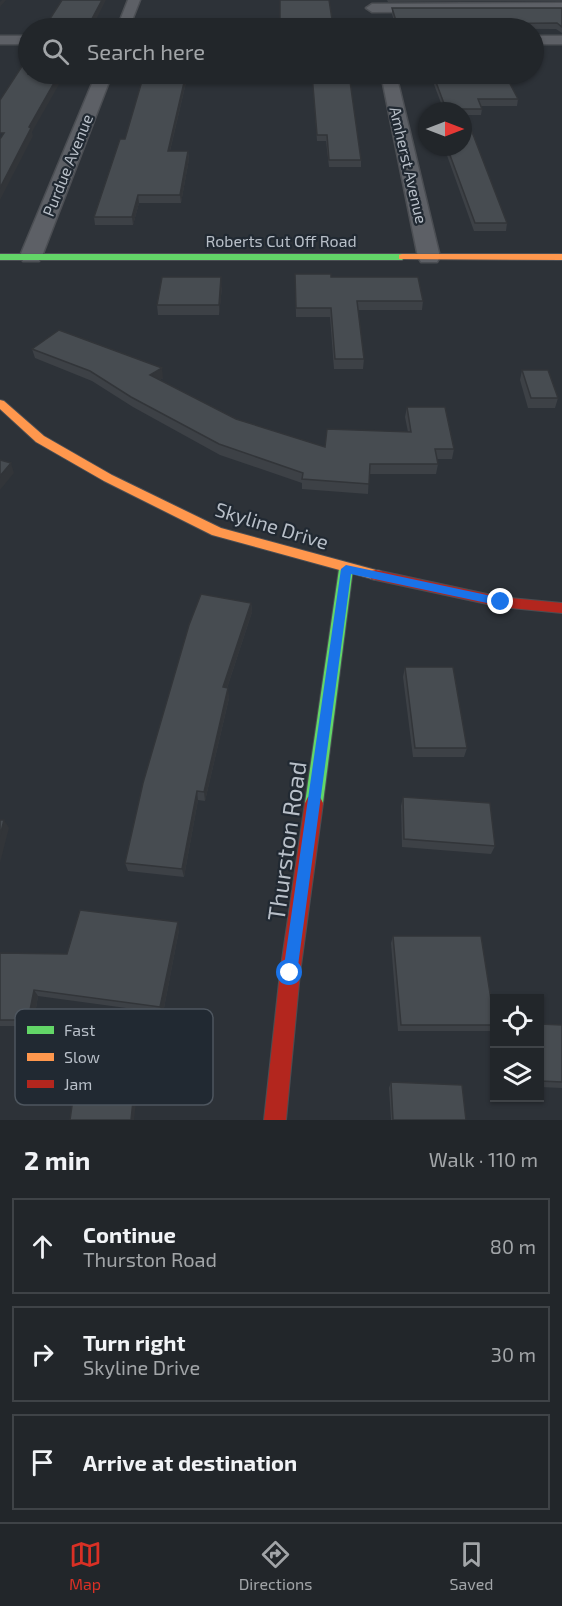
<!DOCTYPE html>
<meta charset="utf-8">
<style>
:root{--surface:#22262a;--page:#2e3236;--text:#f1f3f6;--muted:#a2a5a8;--line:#3f4347;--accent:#d93025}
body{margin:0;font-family:"Exo 2",sans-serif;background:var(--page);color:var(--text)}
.controls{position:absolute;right:18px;bottom:18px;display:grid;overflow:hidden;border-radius:0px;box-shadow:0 2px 4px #0004}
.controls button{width:54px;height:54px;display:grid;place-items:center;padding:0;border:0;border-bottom:2px solid var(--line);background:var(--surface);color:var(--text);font:30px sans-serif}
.compass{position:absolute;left:418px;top:102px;width:54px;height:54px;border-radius:50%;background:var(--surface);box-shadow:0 2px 4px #0004;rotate:90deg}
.stop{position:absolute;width:18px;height:18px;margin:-14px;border:4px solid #1a73e8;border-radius:50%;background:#fff}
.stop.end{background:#1a73e8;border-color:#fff;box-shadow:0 2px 6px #0008}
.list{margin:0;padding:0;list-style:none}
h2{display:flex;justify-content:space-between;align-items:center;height:78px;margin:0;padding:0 24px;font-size:26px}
h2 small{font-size:20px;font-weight:400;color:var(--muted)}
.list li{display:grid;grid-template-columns:39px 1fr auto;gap:18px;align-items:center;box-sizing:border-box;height:96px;margin:0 12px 12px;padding:0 12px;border:2px solid var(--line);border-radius:0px}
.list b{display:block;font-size:22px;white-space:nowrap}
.list p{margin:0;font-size:20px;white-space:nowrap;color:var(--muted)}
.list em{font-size:20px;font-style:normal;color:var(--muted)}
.icon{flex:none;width:33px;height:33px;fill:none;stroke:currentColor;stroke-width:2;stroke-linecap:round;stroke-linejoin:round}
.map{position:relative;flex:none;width:562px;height:1120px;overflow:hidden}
.search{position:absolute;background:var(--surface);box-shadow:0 2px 4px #0004;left:18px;right:18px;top:18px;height:66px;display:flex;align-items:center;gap:15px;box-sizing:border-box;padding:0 21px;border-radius:33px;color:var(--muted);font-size:22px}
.sheet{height:402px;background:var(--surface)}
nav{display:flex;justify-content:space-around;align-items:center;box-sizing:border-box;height:84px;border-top:2px solid var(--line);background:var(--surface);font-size:16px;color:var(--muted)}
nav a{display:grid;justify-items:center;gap:3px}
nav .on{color:var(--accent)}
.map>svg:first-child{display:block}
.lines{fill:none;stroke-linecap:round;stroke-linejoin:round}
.street-casing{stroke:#4b4e53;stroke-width:3}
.fast-casing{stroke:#4b4e53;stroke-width:2}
.slow-casing{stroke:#4b4e53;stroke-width:2}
.jam-casing{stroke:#4b4e53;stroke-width:2}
.street{fill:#5d6066;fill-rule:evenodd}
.fast{fill:#63d668;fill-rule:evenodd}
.slow{fill:#ff974d;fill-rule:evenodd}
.jam{fill:#b3261e;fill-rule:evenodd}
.wall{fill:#3d4146}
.shaded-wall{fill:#323539}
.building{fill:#474c51;stroke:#323539;stroke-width:1.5}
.route{fill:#1a73e8}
.labels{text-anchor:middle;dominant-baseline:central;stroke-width:4.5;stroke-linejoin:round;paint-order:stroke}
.far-street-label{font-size:16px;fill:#b8bfc8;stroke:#212932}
.street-label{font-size:20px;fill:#b8bfc8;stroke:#212932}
.near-street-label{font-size:24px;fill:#b8bfc8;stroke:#212932}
.key{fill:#212932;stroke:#4e565f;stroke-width:1.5}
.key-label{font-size:16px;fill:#b8bfc8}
</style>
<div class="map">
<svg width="562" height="1120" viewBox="0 0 562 1120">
<rect width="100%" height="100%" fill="#2d3238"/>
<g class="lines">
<defs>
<g id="street">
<path d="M128 0H140L129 28H117Z"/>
<path d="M562 3V11L372 12 366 8 372 4Z"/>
<rect x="0" y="36" width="28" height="8"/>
<rect x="534" y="36" width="28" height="8"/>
<path d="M96 74H112L42 256 39 261H23L20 256Z"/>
<path d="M381 74H396L440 257 437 262H421L418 257Z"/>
</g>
<g id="fast">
<path d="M0 254H402L406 257 402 260H0Z"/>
<path d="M346 564 353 569 323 803 320 809 314 811 308 809 305 803 339 569Z"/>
</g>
<g id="slow">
<path d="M402 254H562V260L399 259V255Z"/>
<path d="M0 400 4 401 44 436 112 475 221 528 376 570 381 571 383 575 381 579 376 580 212 535 104 481 36 442 0 409Z"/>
</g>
<g id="jam">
<path d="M376 570 501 597 562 603V613L501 607 371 579 369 575 371 571Z"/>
<path d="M314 795 320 797 323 803 300 973 286 1120H264L280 973 305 803 308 797Z"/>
</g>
</defs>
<use href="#street" class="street-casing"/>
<use href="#fast" class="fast-casing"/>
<use href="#slow" class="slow-casing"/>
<use href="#jam" class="jam-casing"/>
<use href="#street" class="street"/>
<use href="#fast" class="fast"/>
<use href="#slow" class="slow"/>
<use href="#jam" class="jam"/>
</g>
<g class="wall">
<path d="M387 0H562V1L388 2Z"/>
<path d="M392 8H562V33L556 29 396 28 392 14Z"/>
<path d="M188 74 170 151H188L189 159 181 203H139L133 225H95L94 217 125 139Z"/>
<path d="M312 74H349L361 160V167H329L326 141H317Z"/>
<path d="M430 74H505L518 99 517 106H481L482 109 481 115H463V111H444Z"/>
<path d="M444 147H463L507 223 506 231H474Z"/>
<path d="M295 274 331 277 423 301 422 310H358L364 359 363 369H334L330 317H296Z"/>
<path d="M222 287 219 315H158L157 305Z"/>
<path d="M32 349 163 378 160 380 236 419 325 447 408 432 405 417 407 407 454 449 452 459H437L438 464 436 474H369L368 494 302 489V483L220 455 133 407 92 381 35 358Z"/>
<path d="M522 370 558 398 555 408H528L520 380Z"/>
<path d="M251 603 252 612 227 688 229 698 205 801 198 800 184 877 128 871 125 863Z"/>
<path d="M405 667 467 748 464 757H413L403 677Z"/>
<path d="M403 797 495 846 491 854 402 847 401 806Z"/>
<path d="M179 930 163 1013 38 996 33 1026H0V953L67 954Z"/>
<path d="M393 936 495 1023V1025L491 1031H398L391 943Z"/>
<path d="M540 1024 562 1025V1088L540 1087Z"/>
<path d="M391 1082 466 1120H391L389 1088Z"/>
</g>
<g class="shaded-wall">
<path d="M2 0H6L0 7V2Z"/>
<path d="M102 0H106L92 28H87Z"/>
<path d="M59 74H65L32 132 33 136 0 200V188L29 127Z"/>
<path d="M186 74H188L168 159V151Z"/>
<path d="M188 151 189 159 181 203 180 195Z"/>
<path d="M138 195 139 203 133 225 132 217Z"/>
<path d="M221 277 222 287 219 315V305Z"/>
<path d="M162 368 163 378 151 385 150 375Z"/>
<path d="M11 463 14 473 0 490V476Z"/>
<path d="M251 603 252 612 224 697 223 687Z"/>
<path d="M228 688 229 698 205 801 204 792Z"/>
<path d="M197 791 198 800 184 877 182 869Z"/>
<path d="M4 820 9 828 0 863V836Z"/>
<path d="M178 922 179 930 163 1013 160 1007Z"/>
<path d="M34 990 38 996 33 1026 28 1020Z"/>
<path d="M137 1063 140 1068 134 1120H131Z"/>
</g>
<g class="building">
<path d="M62 0H102L87 28H44Z"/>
<path d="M280 0H329L332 19H349L351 28H280Z"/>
<path d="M392 8H562V27L557 23 478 24 480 28H408L406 24H397Z"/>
<path d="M28 57V74H59L29 127 31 128 0 188V139L4 133H0V100Z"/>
<path d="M144 74H186L168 151H188L180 195H138L132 217H94L120 139H125Z"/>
<path d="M312 74H349L361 160H329L327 135H317Z"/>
<path d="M433 74H505L518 99H478L482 109H446Z"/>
<path d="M463 124H469L507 223H475L447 147H463Z"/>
<path d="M295 274H331V277H418L423 301H357L364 359H335L331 308H296Z"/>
<path d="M162 277H221L219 305H157Z"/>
<path d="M59 330 162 368 150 375 236 419 325 447 327 429 411 432 407 407H445L454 449H435L438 464H370L369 484 302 479 303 473 219 444 131 397 90 371 32 349Z"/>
<path d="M522 370H548L558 398H531Z"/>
<path d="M0 460 11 463 0 476Z"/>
<path d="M201 594 251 603 223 687 228 688 204 792 197 791 182 869 125 863 143 783 189 625Z"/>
<path d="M405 667H453L467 748H415Z"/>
<path d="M403 797 490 803 495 846 404 839Z"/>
<path d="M0 820H4L0 836Z"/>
<path d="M80 910 178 922 160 1007 34 990 28 1020H0V953L67 954Z"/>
<path d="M393 936H481L495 1025H401Z"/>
<path d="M540 1024 562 1025V1082L540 1081Z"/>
<path d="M78 1063H137L131 1120H70Z"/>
<path d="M391 1082 462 1085 466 1120H393Z"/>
</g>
<path class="route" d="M346 565 501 598 506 602 501 606 351 574 297 973 290 980 283 973 341 569Z"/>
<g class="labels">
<g class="far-street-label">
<text transform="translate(67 165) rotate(-68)">Purdue Avenue</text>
<text transform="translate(409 165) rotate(77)">Amherst Avenue</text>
<text x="281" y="240">Roberts Cut Off Road</text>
</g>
<g class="street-label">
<text transform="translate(272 525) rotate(17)">Skyline Drive</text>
</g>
<g class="near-street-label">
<text transform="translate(286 841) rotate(-82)">Thurston Road</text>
</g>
</g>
<rect x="15" y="1009" width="198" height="96" rx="9" class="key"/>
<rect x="27" y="1026" width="27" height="8" fill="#63d668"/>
<rect x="27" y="1053" width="27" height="8" fill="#ff974d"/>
<rect x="27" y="1080" width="27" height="8" fill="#b3261e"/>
<g class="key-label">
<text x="64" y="1036">Fast</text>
<text x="64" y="1063">Slow</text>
<text x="64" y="1090">Jam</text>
</g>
</svg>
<div class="controls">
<button><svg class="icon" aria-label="locate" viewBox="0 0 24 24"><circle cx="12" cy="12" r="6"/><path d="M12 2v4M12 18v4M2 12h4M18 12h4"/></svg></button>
<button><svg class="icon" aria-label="layers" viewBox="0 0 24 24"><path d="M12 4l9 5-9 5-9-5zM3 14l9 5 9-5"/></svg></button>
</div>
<svg class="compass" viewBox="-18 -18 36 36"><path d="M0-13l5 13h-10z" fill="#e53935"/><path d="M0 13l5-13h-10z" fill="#a2a5a8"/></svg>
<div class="stop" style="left:290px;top:973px"></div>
<div class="stop end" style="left:501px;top:602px"></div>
<div class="search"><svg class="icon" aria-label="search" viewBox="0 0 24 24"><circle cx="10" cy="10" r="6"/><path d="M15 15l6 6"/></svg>Search here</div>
</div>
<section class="sheet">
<h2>2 min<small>Walk · 110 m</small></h2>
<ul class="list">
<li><svg class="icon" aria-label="ahead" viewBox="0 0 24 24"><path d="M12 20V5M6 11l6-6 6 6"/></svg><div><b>Continue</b><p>Thurston Road</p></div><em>80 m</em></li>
<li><svg class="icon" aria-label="right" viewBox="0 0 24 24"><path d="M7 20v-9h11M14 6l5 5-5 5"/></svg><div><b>Turn right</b><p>Skyline Drive</p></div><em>30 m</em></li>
<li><svg class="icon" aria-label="arrive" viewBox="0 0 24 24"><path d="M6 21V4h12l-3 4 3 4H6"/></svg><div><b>Arrive at destination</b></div></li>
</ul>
</section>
<nav>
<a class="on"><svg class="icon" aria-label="map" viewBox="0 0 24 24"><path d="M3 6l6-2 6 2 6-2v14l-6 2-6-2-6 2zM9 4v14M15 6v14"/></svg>Map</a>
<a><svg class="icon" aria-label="directions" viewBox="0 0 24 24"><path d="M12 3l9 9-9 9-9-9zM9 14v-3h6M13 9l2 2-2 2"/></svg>Directions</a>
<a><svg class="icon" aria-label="saved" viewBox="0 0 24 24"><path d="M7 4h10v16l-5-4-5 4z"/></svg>Saved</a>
</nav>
